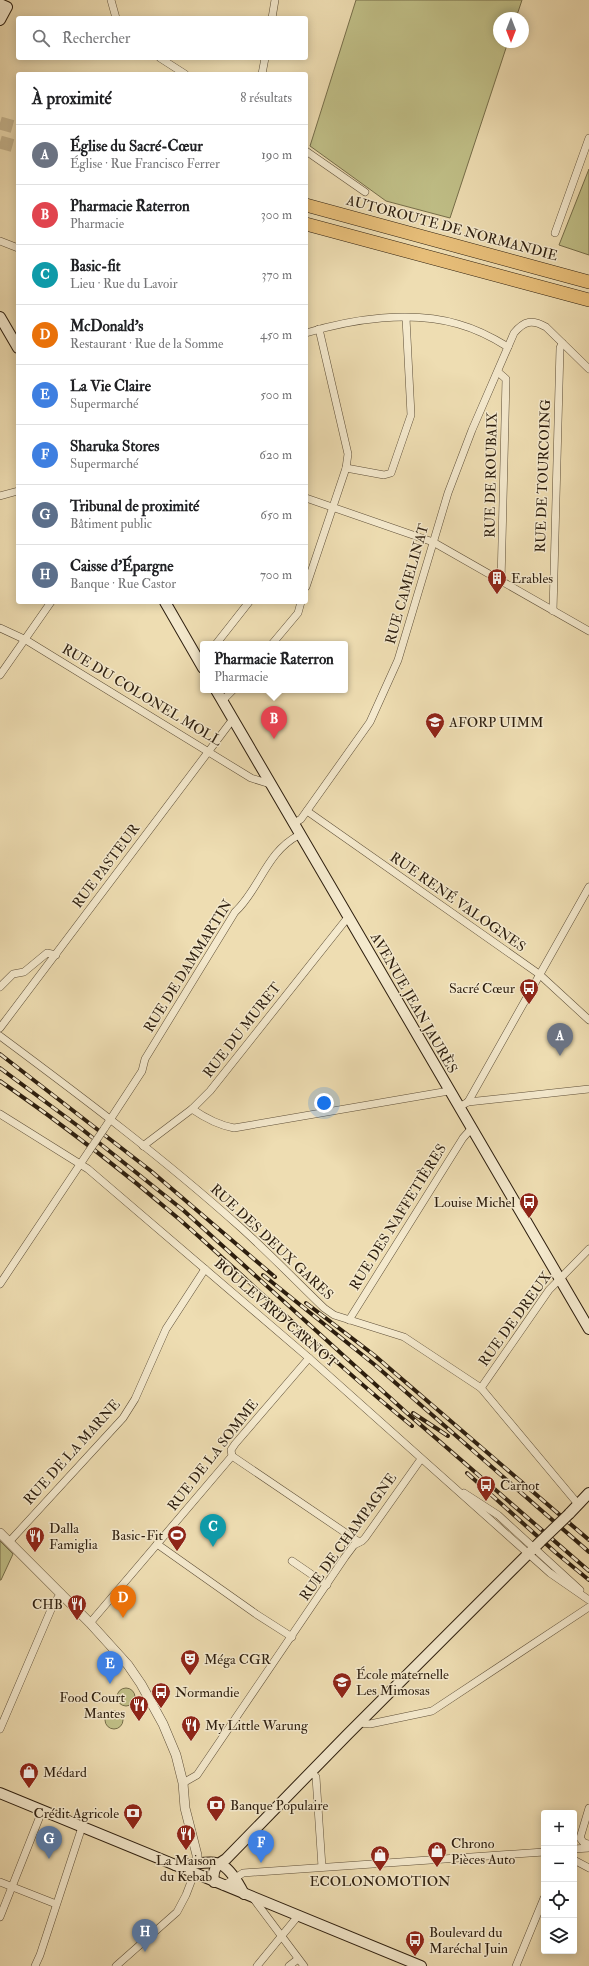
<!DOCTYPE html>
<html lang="fr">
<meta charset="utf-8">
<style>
:root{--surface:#fff;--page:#f6f6f6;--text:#202124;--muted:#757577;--line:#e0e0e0;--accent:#8f2418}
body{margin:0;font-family:"IM FELL Double Pica",serif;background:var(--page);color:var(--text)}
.controls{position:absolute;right:12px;bottom:12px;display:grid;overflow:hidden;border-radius:4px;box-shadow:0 2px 10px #0003}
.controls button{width:36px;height:36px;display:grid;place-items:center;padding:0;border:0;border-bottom:1px solid var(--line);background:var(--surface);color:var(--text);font:20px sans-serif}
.compass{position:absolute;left:493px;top:12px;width:36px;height:36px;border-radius:50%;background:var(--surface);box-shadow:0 2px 10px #0003;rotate:180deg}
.you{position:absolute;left:324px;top:1103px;width:14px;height:14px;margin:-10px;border:3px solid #fff;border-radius:50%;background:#1a73e8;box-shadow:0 0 0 6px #1a73e833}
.badge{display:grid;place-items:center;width:26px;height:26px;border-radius:50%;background:var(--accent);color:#fff;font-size:13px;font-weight:700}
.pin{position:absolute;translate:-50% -33px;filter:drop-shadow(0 1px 2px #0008)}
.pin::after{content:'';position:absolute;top:21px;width:14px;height:12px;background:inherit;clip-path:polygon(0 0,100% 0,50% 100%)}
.popup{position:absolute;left:200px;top:641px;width:148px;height:52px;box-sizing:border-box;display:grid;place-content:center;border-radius:4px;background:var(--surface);filter:drop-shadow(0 1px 3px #0005);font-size:13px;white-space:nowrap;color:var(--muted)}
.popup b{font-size:15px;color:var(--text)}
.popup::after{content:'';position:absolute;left:50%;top:100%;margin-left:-8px;border:8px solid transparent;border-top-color:var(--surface)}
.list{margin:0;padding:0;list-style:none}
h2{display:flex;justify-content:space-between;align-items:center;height:52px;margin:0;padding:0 16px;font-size:17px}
h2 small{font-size:13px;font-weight:400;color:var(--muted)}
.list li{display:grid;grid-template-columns:26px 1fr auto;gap:12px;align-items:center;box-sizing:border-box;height:60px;padding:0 16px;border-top:1px solid var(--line)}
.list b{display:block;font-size:15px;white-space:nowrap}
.list p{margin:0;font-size:13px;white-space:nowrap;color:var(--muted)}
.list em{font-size:13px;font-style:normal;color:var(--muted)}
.icon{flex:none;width:22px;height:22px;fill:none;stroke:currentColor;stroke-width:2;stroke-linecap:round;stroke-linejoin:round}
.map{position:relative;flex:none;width:589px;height:1966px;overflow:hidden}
.search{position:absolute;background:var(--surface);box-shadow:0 2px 10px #0003;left:16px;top:16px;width:292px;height:44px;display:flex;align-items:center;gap:10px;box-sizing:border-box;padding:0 14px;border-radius:4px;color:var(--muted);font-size:15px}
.panel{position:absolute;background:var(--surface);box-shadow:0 2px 10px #0003;left:16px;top:72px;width:292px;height:532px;border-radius:4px}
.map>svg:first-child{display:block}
.green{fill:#c0bf87;stroke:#766e4a}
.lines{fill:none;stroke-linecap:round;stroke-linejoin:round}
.motorway-tunnel{stroke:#c7b791;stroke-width:13;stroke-dasharray:13 6;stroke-linecap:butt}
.minor-casing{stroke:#5d4e37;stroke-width:8}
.tertiary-casing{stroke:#5d4e37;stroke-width:10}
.secondary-casing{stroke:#2d1e0e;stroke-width:12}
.motorway-casing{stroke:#2d1e0e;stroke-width:14}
.minor{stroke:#f4e9cd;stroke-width:7}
.tertiary{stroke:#f4e9cd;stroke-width:9}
.secondary{stroke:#f4e9cd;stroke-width:10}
.motorway{stroke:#e7be79;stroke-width:13}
.rail-casing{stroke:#2d1e0e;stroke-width:4}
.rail{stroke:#f4e9cd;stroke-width:2.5;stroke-dasharray:8;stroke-linecap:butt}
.minor-bridge-casing{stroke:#5d4e37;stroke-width:8;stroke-linecap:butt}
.secondary-bridge-casing{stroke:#2d1e0e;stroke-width:12;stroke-linecap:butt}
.minor-bridge{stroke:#f4e9cd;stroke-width:7}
.secondary-bridge{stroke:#f4e9cd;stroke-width:10}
.labels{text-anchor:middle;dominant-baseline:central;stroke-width:3;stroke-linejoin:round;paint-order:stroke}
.street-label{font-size:14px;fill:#2d1e0e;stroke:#f4e9cd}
.poi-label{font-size:14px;fill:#2d1e0e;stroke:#f4e9cd;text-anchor:start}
</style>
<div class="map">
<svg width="589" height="1966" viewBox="0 0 589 1966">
<rect width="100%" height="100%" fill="#eeddb2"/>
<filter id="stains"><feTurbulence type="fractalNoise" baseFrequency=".005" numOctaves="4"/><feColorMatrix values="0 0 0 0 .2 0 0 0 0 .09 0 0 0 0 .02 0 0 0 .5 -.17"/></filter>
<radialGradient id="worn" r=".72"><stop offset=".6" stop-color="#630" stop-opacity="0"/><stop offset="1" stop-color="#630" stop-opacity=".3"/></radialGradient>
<g class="green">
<path d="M356 0H522L516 18H499V42H508L450 218 386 201 310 146Z"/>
<path d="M589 169V255L559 245Z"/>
<path d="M0 1541 13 1554 1 1580H0Z"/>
<circle cx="126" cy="1697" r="9"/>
<circle cx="114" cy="1720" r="9"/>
</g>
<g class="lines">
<g class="motorway-tunnel">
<path d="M0 123 18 128"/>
<path d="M0 142 18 147"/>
</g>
<defs>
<g id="minor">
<path d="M111 0 116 18"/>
<path d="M272 18 275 0"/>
<path d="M160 58 185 74"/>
<path d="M262 74 265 58"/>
<path d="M306 151 365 192"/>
<path d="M555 233 589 138"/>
<path d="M0 241 18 248"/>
<path d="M306 333C352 319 411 310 458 324 476 329 492 337 508 347"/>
<path d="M498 372 506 379 501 582"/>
<path d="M346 468 384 475 391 473 411 415 406 318"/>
<path d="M0 496 18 491"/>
<path d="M306 498 433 542 589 631"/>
<path d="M306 587 346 468 348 454 319 329"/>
<path d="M553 611 560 348 562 343"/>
<path d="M0 628 26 640 251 778 270 784"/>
<path d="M216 644 249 602"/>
<path d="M272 644 298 613 301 602"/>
<path d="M0 675 51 602"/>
<path d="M222 701 233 690"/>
<path d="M307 811 539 974 589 1020"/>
<path d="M293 824 301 819 370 722 398 660 448 493 472 430 514 333C524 321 532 319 546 327L589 369"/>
<path d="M0 987 13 974 24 972 47 953 56 955"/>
<path d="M0 1028 233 719"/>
<path d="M0 1036C82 1097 163 1158 239 1226 268 1252 296 1281 324 1308L334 1315 404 1337 481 1388 578 1504"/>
<path d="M468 1102 589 1089"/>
<path d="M459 1107 468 1102 589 887"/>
<path d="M192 1109C205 1118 218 1125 234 1128L449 1091"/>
<path d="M0 1114 88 1169 309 1358 550 1573 589 1600"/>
<path d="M104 1129 142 1071 145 1059 235 912C260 889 266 852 299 835"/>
<path d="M143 1146 192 1109 210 1091 345 921 348 919"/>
<path d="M0 1284 89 1151"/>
<path d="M349 1320 463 1138 471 1129"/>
<path d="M481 1388 549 1290 589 1249"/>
<path d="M232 1456 359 1542"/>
<path d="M464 1493 498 1515 580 1590"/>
<path d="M9 1542 123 1418 135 1399 166 1329 205 1269"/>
<path d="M157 1544 256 1614 292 1637"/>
<path d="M292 1561 327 1585"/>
<path d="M90 1623 232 1456 231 1450 235 1444 309 1358"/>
<path d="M359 1723 370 1724 432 1711 589 1607"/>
<path d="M0 1729 53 1605 61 1593"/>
<path d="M311 1771 316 1777 322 1867"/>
<path d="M183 1783 197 1775 345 1557 354 1545 362 1541 365 1538 421 1459"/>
<path d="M589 1808 580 1838 584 1843 589 1844"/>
<path d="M574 1849 589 1848"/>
<path d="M574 1860 589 1868"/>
<path d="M0 1882 56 1904"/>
<path d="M223 1886 243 1873 544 1852"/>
<path d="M253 1898 304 1966"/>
<path d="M0 1917 42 1811"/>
<path d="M35 1966 40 1955 82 1827"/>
<path d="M116 1966 177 1912 186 1895 194 1874"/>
<path d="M257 1966 298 1916"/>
<path d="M289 1966 298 1959"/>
<path d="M516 1966 544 1898"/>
</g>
<path id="tertiary" d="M0 1533 90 1623 128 1665 141 1684 163 1724 176 1755 183 1783 185 1808 197 1855V1862"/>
<g id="secondary">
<path d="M0 4 7 7 0 20"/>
<path d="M0 317 18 348"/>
<path d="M165 602 203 668"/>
<path d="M216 690 589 1329"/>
<path d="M569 1514 589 1493"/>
<path d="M0 1793 421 1966"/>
<path d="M175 1865C215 1864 222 1851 244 1894"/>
<path d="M214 1882C212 1870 216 1865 226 1859L347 1735 541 1541"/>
</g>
<g id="motorway">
<path d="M306 205 589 282"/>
<path d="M306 224 589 300"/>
</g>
</defs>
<use href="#minor" class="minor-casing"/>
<use href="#tertiary" class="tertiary-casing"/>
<use href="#secondary" class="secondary-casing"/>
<use href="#motorway" class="motorway-casing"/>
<use href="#minor" class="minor"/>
<use href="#tertiary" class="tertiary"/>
<use href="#secondary" class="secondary"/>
<use href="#motorway" class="motorway"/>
<defs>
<g id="rail">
<path d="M0 1054 151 1171 275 1277"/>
<path d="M0 1068 78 1126 183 1210 408 1414 589 1571"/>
<path d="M0 1081C62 1124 122 1170 179 1219 258 1288 331 1361 412 1426"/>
<path d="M263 1275 375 1365 589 1552"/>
<path d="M306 1303 374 1355 589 1540"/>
<path d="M413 1413 448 1436"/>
<path d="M467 1473 555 1552 589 1580"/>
</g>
</defs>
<use href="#rail" class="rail-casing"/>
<use href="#rail" class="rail"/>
<defs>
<path id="minor-bridge" d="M89 1151 104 1129"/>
<path id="secondary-bridge" d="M541 1541 569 1514"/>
</defs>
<use href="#minor-bridge" class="minor-bridge-casing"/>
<use href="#secondary-bridge" class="secondary-bridge-casing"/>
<use href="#minor-bridge" class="minor-bridge"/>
<use href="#secondary-bridge" class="secondary-bridge"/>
</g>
<defs>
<symbol id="building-pin" viewBox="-11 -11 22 30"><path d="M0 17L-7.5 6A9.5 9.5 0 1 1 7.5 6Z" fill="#8f2418" stroke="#f4e9cd"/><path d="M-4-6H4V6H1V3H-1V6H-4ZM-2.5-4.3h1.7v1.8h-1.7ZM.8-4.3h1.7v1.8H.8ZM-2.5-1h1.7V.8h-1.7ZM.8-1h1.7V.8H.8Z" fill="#fff"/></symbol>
<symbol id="school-pin" viewBox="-11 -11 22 30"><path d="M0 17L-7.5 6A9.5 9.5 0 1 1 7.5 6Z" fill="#8f2418" stroke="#f4e9cd"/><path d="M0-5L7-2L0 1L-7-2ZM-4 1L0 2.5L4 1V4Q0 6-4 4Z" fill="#fff"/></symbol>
<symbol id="bus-pin" viewBox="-11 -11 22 30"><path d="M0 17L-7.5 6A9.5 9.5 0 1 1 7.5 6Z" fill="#8f2418" stroke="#f4e9cd"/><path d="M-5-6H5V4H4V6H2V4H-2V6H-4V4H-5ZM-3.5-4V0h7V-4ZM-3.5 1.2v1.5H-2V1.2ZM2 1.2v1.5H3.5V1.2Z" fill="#fff"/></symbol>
<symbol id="stadium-pin" viewBox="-11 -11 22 30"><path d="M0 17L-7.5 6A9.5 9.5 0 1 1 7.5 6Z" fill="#8f2418" stroke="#f4e9cd"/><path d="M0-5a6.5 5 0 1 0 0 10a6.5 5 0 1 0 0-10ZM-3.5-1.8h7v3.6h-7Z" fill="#fff"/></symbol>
<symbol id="restaurant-pin" viewBox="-11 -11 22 30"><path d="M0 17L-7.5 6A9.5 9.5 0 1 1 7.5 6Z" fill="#8f2418" stroke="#f4e9cd"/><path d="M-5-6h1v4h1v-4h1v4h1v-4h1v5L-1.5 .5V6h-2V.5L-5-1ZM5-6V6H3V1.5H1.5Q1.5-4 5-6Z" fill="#fff"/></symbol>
<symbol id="theatre-pin" viewBox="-11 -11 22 30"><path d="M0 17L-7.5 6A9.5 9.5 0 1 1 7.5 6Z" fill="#8f2418" stroke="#f4e9cd"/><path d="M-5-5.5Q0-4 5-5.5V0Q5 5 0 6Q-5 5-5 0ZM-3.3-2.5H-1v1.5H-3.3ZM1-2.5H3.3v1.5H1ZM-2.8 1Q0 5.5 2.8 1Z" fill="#fff"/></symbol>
<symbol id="shop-pin" viewBox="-11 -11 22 30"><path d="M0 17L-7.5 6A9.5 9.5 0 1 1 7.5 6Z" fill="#8f2418" stroke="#f4e9cd"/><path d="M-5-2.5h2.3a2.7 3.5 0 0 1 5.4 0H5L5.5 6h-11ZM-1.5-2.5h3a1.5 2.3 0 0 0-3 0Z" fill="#fff"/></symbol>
<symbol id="bank-pin" viewBox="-11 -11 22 30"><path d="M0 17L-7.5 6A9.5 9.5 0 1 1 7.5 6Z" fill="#8f2418" stroke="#f4e9cd"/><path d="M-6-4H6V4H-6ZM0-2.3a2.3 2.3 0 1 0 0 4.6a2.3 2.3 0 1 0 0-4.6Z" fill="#fff"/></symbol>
</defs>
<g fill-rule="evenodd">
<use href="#building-pin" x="486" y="567" width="22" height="30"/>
<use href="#school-pin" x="424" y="711" width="22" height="30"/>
<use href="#bus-pin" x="518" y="977" width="22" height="30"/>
<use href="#bus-pin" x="518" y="1191" width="22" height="30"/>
<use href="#bus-pin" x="475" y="1474" width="22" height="30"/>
<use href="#stadium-pin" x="166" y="1524" width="22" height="30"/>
<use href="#restaurant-pin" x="24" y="1525" width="22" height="30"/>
<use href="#restaurant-pin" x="66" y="1593" width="22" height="30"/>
<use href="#theatre-pin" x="179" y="1648" width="22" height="30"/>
<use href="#school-pin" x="331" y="1671" width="22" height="30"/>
<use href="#bus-pin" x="150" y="1681" width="22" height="30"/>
<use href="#restaurant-pin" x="128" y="1694" width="22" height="30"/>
<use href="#restaurant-pin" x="180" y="1714" width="22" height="30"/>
<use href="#shop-pin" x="18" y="1761" width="22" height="30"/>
<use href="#bank-pin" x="205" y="1794" width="22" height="30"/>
<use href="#bank-pin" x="122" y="1802" width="22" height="30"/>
<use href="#restaurant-pin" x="175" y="1823" width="22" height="30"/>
<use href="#shop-pin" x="426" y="1840" width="22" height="30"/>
<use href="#shop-pin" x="369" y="1844" width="22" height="30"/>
<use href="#bus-pin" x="404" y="1929" width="22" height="30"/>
</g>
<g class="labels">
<g class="street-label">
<text transform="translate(452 228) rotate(15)">AUTOROUTE DE NORMANDIE</text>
<text transform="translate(491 475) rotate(-89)">RUE DE ROUBAIX</text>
<text transform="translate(543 476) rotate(-88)">RUE DE TOURCOING</text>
<text transform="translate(407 584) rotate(-74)">RUE CAMELINAT</text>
<text transform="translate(142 695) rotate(31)">RUE DU COLONEL MOLL</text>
<text transform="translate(106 866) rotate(-53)">RUE PASTEUR</text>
<text transform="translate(458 902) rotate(35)">RUE RENÉ VALOGNES</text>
<text transform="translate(188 966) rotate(-58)">RUE DE DAMMARTIN</text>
<text transform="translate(414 1003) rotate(60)">AVENUE JEAN JAURÈS</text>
<text transform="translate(242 1030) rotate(-52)">RUE DU MURET</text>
<text transform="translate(398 1217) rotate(-58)">RUE DES NAFFETIÈRES</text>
<text transform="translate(272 1242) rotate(43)">RUE DES DEUX GARES</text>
<text transform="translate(276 1313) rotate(41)">BOULEVARD CARNOT</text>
<text transform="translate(515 1319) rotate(-54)">RUE DE DREUX</text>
<text transform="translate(72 1452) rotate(-48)">RUE DE LA MARNE</text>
<text transform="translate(213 1455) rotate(-52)">RUE DE LA SOMME</text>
<text transform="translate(348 1537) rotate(-54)">RUE DE CHAMPAGNE</text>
</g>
<g class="poi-label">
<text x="511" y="578">Erables</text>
<text x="449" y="722">AFORP UIMM</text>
<text x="515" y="988" text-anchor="end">Sacré Cœur</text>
<text x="515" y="1202" text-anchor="end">Louise Michel</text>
<text x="500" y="1485">Carnot</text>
<text x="49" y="1528">Dalla<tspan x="49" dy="16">Famiglia</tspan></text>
<text x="163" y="1535" text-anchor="end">Basic-Fit</text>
<text x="63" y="1604" text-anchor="end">CHB</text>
<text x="204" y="1659">Méga CGR</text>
<text x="356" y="1674">École maternelle<tspan x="356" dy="16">Les Mimosas</tspan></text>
<text x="175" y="1692">Normandie</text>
<text x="125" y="1697" text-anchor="end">Food Court<tspan x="125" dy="16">Mantes</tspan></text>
<text x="205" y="1725">My Little Warung</text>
<text x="43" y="1772">Médard</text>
<text x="230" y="1805">Banque Populaire</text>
<text x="119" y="1813" text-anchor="end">Crédit Agricole</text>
<text x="451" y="1843">Chrono<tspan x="451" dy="16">Pièces Auto</tspan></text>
<text x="186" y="1860" text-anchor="middle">La Maison<tspan x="186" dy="16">du Kebab</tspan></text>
<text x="380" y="1881" text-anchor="middle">ECOLONOMOTION</text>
<text x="429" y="1932">Boulevard du<tspan x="429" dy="16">Maréchal Juin</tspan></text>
</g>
</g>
<rect width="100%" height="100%" filter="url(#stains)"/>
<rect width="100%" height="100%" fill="url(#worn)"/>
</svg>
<div class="controls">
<button>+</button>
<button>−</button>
<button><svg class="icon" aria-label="locate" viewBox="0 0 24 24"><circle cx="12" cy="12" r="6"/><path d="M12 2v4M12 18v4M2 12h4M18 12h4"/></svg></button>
<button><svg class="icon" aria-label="layers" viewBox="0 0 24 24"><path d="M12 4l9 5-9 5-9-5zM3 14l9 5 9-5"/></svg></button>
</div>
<svg class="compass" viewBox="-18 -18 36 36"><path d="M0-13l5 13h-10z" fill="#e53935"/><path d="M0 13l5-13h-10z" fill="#757577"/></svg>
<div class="you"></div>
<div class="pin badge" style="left:560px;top:1056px;background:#6b7280">A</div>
<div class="pin badge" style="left:274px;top:739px;background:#e0444e">B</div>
<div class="popup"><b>Pharmacie Raterron</b>Pharmacie</div>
<div class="pin badge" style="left:213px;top:1547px;background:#0f9aa8">C</div>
<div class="pin badge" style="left:123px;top:1618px;background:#e8710a">D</div>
<div class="pin badge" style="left:110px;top:1684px;background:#3f7fe0">E</div>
<div class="pin badge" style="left:261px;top:1863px;background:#3f7fe0">F</div>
<div class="pin badge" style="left:49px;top:1859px;background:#5c6f8a">G</div>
<div class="pin badge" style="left:145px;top:1952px;background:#5c6f8a">H</div>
<div class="search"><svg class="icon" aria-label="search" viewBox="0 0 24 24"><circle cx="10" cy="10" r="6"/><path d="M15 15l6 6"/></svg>Rechercher</div>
<section class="panel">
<h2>À proximité<small>8 résultats</small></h2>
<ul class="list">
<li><span class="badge" style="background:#6b7280">A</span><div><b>Église du Sacré-Cœur</b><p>Église · Rue Francisco Ferrer</p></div><em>190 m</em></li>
<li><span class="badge" style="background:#e0444e">B</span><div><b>Pharmacie Raterron</b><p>Pharmacie</p></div><em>300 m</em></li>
<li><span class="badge" style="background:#0f9aa8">C</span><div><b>Basic-fit</b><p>Lieu · Rue du Lavoir</p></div><em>370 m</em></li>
<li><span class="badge" style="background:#e8710a">D</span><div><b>McDonald's</b><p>Restaurant · Rue de la Somme</p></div><em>450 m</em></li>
<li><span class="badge" style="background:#3f7fe0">E</span><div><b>La Vie Claire</b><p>Supermarché</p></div><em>500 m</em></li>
<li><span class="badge" style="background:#3f7fe0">F</span><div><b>Sharuka Stores</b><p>Supermarché</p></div><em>620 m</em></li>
<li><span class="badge" style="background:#5c6f8a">G</span><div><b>Tribunal de proximité</b><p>Bâtiment public</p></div><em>650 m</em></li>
<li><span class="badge" style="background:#5c6f8a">H</span><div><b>Caisse d'Épargne</b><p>Banque · Rue Castor</p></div><em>700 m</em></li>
</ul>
</section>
</div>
